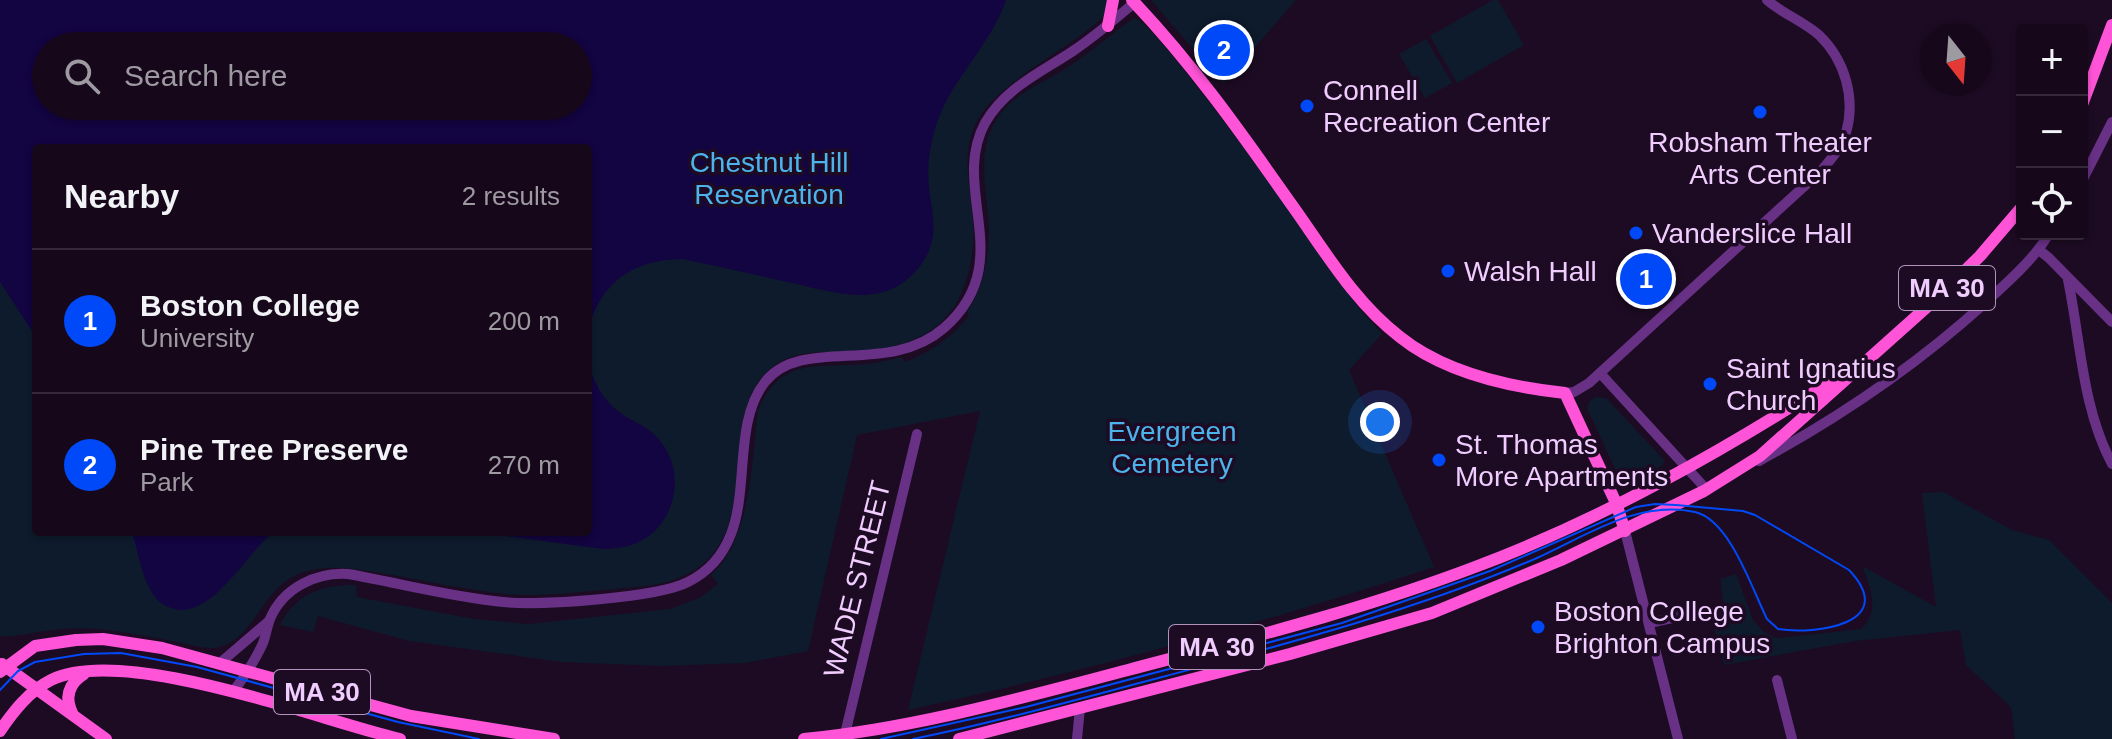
<!DOCTYPE html>
<meta charset="utf-8">
<style>
:root{--surface:#16081a;--page:#1f1123;--text:#f1f3f6;--muted:#9e9aa2;--line:#352939;--accent:#0049f8}
body{margin:0;font-family:Helvetica,sans-serif;background:var(--page);color:var(--text)}
.controls{position:absolute;right:24px;top:24px;display:grid;overflow:hidden;border-radius:8px;box-shadow:0 2px 6px #0004}
.controls button{width:72px;height:72px;display:grid;place-items:center;padding:0;border:0;border-bottom:2px solid var(--line);background:var(--surface);color:var(--text);font:40px sans-serif}
.compass{position:absolute;left:1920px;top:24px;width:72px;height:72px;border-radius:50%;background:var(--surface);box-shadow:0 2px 6px #0004;rotate:163deg}
.you{position:absolute;left:1380px;top:422px;width:28px;height:28px;margin:-20px;border:6px solid #fff;border-radius:50%;background:#1a73e8;box-shadow:0 0 0 12px #1a73e833}
.badge{display:grid;place-items:center;width:52px;height:52px;border-radius:50%;background:var(--accent);color:#fff;font-size:26px;font-weight:700}
.pin{position:absolute;translate:-50% -50%;border:4px solid #fff;box-shadow:0 2px 8px #0006}
.list{margin:0;padding:0;list-style:none}
h2{display:flex;justify-content:space-between;align-items:center;height:104px;margin:0;padding:0 32px;font-size:34px}
h2 small{font-size:26px;font-weight:400;color:var(--muted)}
.list li{display:grid;grid-template-columns:52px 1fr auto;gap:24px;align-items:center;box-sizing:border-box;height:144px;padding:0 32px;border-top:2px solid var(--line)}
.list b{display:block;font-size:30px;white-space:nowrap}
.list p{margin:0;font-size:26px;white-space:nowrap;color:var(--muted)}
.list em{font-size:26px;font-style:normal;color:var(--muted)}
.icon{flex:none;width:44px;height:44px;fill:none;stroke:currentColor;stroke-width:2;stroke-linecap:round;stroke-linejoin:round}
.map{position:relative;flex:none;width:2112px;height:739px;overflow:hidden}
.search{position:absolute;background:var(--surface);box-shadow:0 2px 6px #0004;left:32px;top:32px;width:560px;height:88px;display:flex;align-items:center;gap:20px;box-sizing:border-box;padding:0 28px;border-radius:44px;color:var(--muted);font-size:30px}
.panel{position:absolute;background:var(--surface);box-shadow:0 2px 6px #0004;left:32px;top:144px;width:560px;height:392px;border-radius:8px}
.map>svg:first-child{display:block}
.green{fill:#0e1b2d;fill-rule:evenodd}
.water{fill:#130442;fill-rule:evenodd}
.lines{fill:none;stroke-linecap:round;stroke-linejoin:round}
.minor{stroke:#683186;stroke-width:10}
.major{stroke:#ff54d7;stroke-width:12}
.tram{stroke:#0049f8;stroke-width:2}
.poi-dot{fill:#0049f8;stroke:#1d0b23;stroke-width:3}
.labels{text-anchor:middle;dominant-baseline:central;stroke-width:7;stroke-linejoin:round;paint-order:stroke}
.shield{fill:#1d0b23;stroke:#b193bd;stroke-width:2}
.shield-label{font-size:26px;font-weight:bold;fill:#f1cdff}
.poi-label{font-size:28px;fill:#f1cdff;stroke:#1d0b23;text-anchor:start}
.park-label{font-size:28px;fill:#4db3eb;stroke:#1d0b23}
.street-label{font-size:28px;fill:#f1cdff;stroke:#1d0b23}
</style>
<div class="map">
<svg width="2112" height="739" viewBox="0 0 2112 739">
<rect width="100%" height="100%" fill="#1d0b23"/>
<g class="green">
<path d="M0 0H1108L1107 13C1071 50 995 81 975 125 961 157 971 191 973 224 975 250 968 290 951 311 929 341 891 349 856 352 828 353 799 348 775 365 713 409 763 519 700 566 674 586 644 586 613 589 578 592 542 597 506 594 468 590 430 582 393 575 368 571 343 565 317 569 261 576 260 637 219 647 208 650 193 645 182 643 154 637 126 632 99 629 79 627 57 629 38 632 25 634 13 637 0 636ZM46 46H578V106H46ZM36 148H588V532H36Z"/>
<path d="M1151 0H1296L1223 84Z"/>
<path d="M1493 0H1498L1524 45 1457 83 1430 36Z"/>
<path d="M1134 18C1158 21 1331 269 1358 307L1382 334 1349 370 1434 567C1261 624 1086 671 908 710L980 411 857 435 808 651 745 663 661 666 562 662 409 641 318 616 313 632 280 625C295 594 323 584 356 585L357 597 474 619 528 624 670 609 701 597 718 584 711 575C751 540 752 460 758 410 778 366 802 366 846 365 865 365 883 362 902 357L905 362C932 351 951 338 969 316L967 312C983 288 989 260 989 231 988 190 973 150 1001 113 1017 92 1043 83 1065 69 1089 54 1111 34 1134 18Z"/>
<path d="M1426 39 1452 83 1425 98 1399 54Z"/>
<path d="M1595 397 1606 398 1664 460 1663 465 1623 486 1587 408 1589 402Z"/>
<path d="M1943 492 2012 530 2049 540 2112 603V739H2015L2011 707 1966 665 1960 630 1855 641 1724 665 1710 613 1725 611 1720 579 1736 574 1753 620 1764 632 1777 638 1861 629C1880 612 1871 587 1862 566L1936 607 1922 493Z"/>
</g>
<g class="water">
<path d="M0 0H1006C990 48 946 83 934 133 929 150 927 169 929 187 931 206 936 223 932 241 929 253 923 264 914 273 878 311 827 290 783 281 749 273 715 266 682 259 633 260 602 281 588 329V148H36V337L0 282ZM578 46V106H46V46Z"/>
<path d="M588 359C591 376 598 391 610 404 620 415 633 420 646 428 675 448 683 485 666 516 652 541 629 549 603 549L477 532H588Z"/>
<path d="M132 532H273C246 554 208 625 169 607 161 604 155 599 151 591 141 574 138 551 132 532Z"/>
</g>
<g class="lines">
<g class="minor">
<path d="M2082 181 2112 122"/>
<path d="M2039 250 2049 258 2112 322"/>
<path d="M2068 280C2081 343 2082 407 2112 464"/>
<path d="M1600 373 1707 490"/>
<path d="M1565 393 1574 392 1589 383 1822 170C1831 159 1842 147 1846 133 1856 98 1845 60 1819 35 1803 21 1783 14 1767 0"/>
<path d="M1759 461C1840 417 1918 364 1986 302 2009 281 2033 260 2049 234"/>
<path d="M1625 531 1678 739"/>
<path d="M1649 623 1691 614"/>
<path d="M220 663 269 621"/>
<path d="M1777 680 1792 739"/>
<path d="M233 692C244 677 255 661 263 643 266 635 267 627 270 619 283 588 316 572 348 574 399 583 451 597 503 602 538 606 657 598 688 582 708 572 723 555 731 534 749 488 734 421 765 382 802 335 888 377 944 328 1019 262 949 190 985 123 1005 88 1040 73 1073 51 1094 37 1114 20 1134 3"/>
<path d="M845 734 917 434"/>
<path d="M1077 739 1080 708"/>
</g>
<g class="major">
<path d="M1132 0C1191 62 1240 131 1289 201 1323 248 1353 301 1400 337 1445 373 1509 387 1565 393L1616 503 1625 531"/>
<path d="M1108 26 1113 0"/>
<path d="M2082 105 2112 25"/>
<path d="M2 664 106 739"/>
<path d="M0 672 35 646 76 640 103 639 162 648 411 716 554 739"/>
<path d="M73 715C64 698 68 684 84 674"/>
<path d="M0 731C13 712 29 691 51 680 124 644 319 720 400 739"/>
<path d="M804 739C915 728 1021 698 1128 670 1245 639 1362 610 1475 567 1603 519 1723 451 1838 377"/>
<path d="M959 739 1290 654 1432 613 1561 560 1704 491 1760 456 1938 297 1980 256 2022 207"/>
</g>
<g class="tram">
<path d="M0 690 18 671 35 662 84 654 121 653 197 667 398 722 479 739"/>
<path d="M881 739 1026 707 1342 623 1490 571 1636 507 1655 504 1676 505 1743 511 1755 515 1849 570C1900 624 1815 635 1778 629L1767 619C1752 589 1730 520 1695 512 1635 499 1582 539 1530 561 1412 611 1290 643 1166 676 1082 698 998 722 913 739"/>
</g>
</g>
<g class="poi-dot">
<circle cx="1307" cy="106" r="8"/>
<circle cx="1760" cy="112" r="8"/>
<circle cx="1636" cy="233" r="8"/>
<circle cx="1448" cy="271" r="8"/>
<circle cx="1710" cy="384" r="8"/>
<circle cx="1439" cy="460" r="8"/>
<circle cx="1538" cy="627" r="8"/>
</g>
<g class="labels">
<g class="shield">
<rect x="1899" y="266" width="96" height="44" rx="6"/>
<rect x="1169" y="625" width="96" height="44" rx="6"/>
<rect x="274" y="670" width="96" height="44" rx="6"/>
</g>
<g class="shield-label">
<text x="1947" y="288">MA 30</text>
<text x="1217" y="647">MA 30</text>
<text x="322" y="692">MA 30</text>
</g>
<g class="poi-label">
<text x="1323" y="90">Connell<tspan x="1323" dy="32">Recreation Center</tspan></text>
<text x="1760" y="142" text-anchor="middle">Robsham Theater<tspan x="1760" dy="32">Arts Center</tspan></text>
<text x="1652" y="233">Vanderslice Hall</text>
<text x="1464" y="271">Walsh Hall</text>
<text x="1726" y="368">Saint Ignatius<tspan x="1726" dy="32">Church</tspan></text>
<text x="1455" y="444">St. Thomas<tspan x="1455" dy="32">More Apartments</tspan></text>
<text x="1554" y="611">Boston College<tspan x="1554" dy="32">Brighton Campus</tspan></text>
</g>
<g class="park-label">
<text x="769" y="162">Chestnut Hill<tspan x="769" dy="32">Reservation</tspan></text>
<text x="1172" y="431">Evergreen<tspan x="1172" dy="32">Cemetery</tspan></text>
</g>
<g class="street-label">
<text transform="translate(857 579) rotate(-76)">WADE STREET</text>
</g>
</g>
</svg>
<div class="controls">
<button>+</button>
<button>−</button>
<button><svg class="icon" aria-label="locate" viewBox="0 0 24 24"><circle cx="12" cy="12" r="6"/><path d="M12 2v4M12 18v4M2 12h4M18 12h4"/></svg></button>
</div>
<svg class="compass" viewBox="-18 -18 36 36"><path d="M0-13l5 13h-10z" fill="#e53935"/><path d="M0 13l5-13h-10z" fill="#9e9aa2"/></svg>
<div class="you"></div>
<div class="pin badge" style="left:1646px;top:279px">1</div>
<div class="pin badge" style="left:1224px;top:50px">2</div>
<div class="search"><svg class="icon" aria-label="search" viewBox="0 0 24 24"><circle cx="10" cy="10" r="6"/><path d="M15 15l6 6"/></svg>Search here</div>
<section class="panel">
<h2>Nearby<small>2 results</small></h2>
<ul class="list">
<li><span class="badge">1</span><div><b>Boston College</b><p>University</p></div><em>200 m</em></li>
<li><span class="badge">2</span><div><b>Pine Tree Preserve</b><p>Park</p></div><em>270 m</em></li>
</ul>
</section>
</div>
